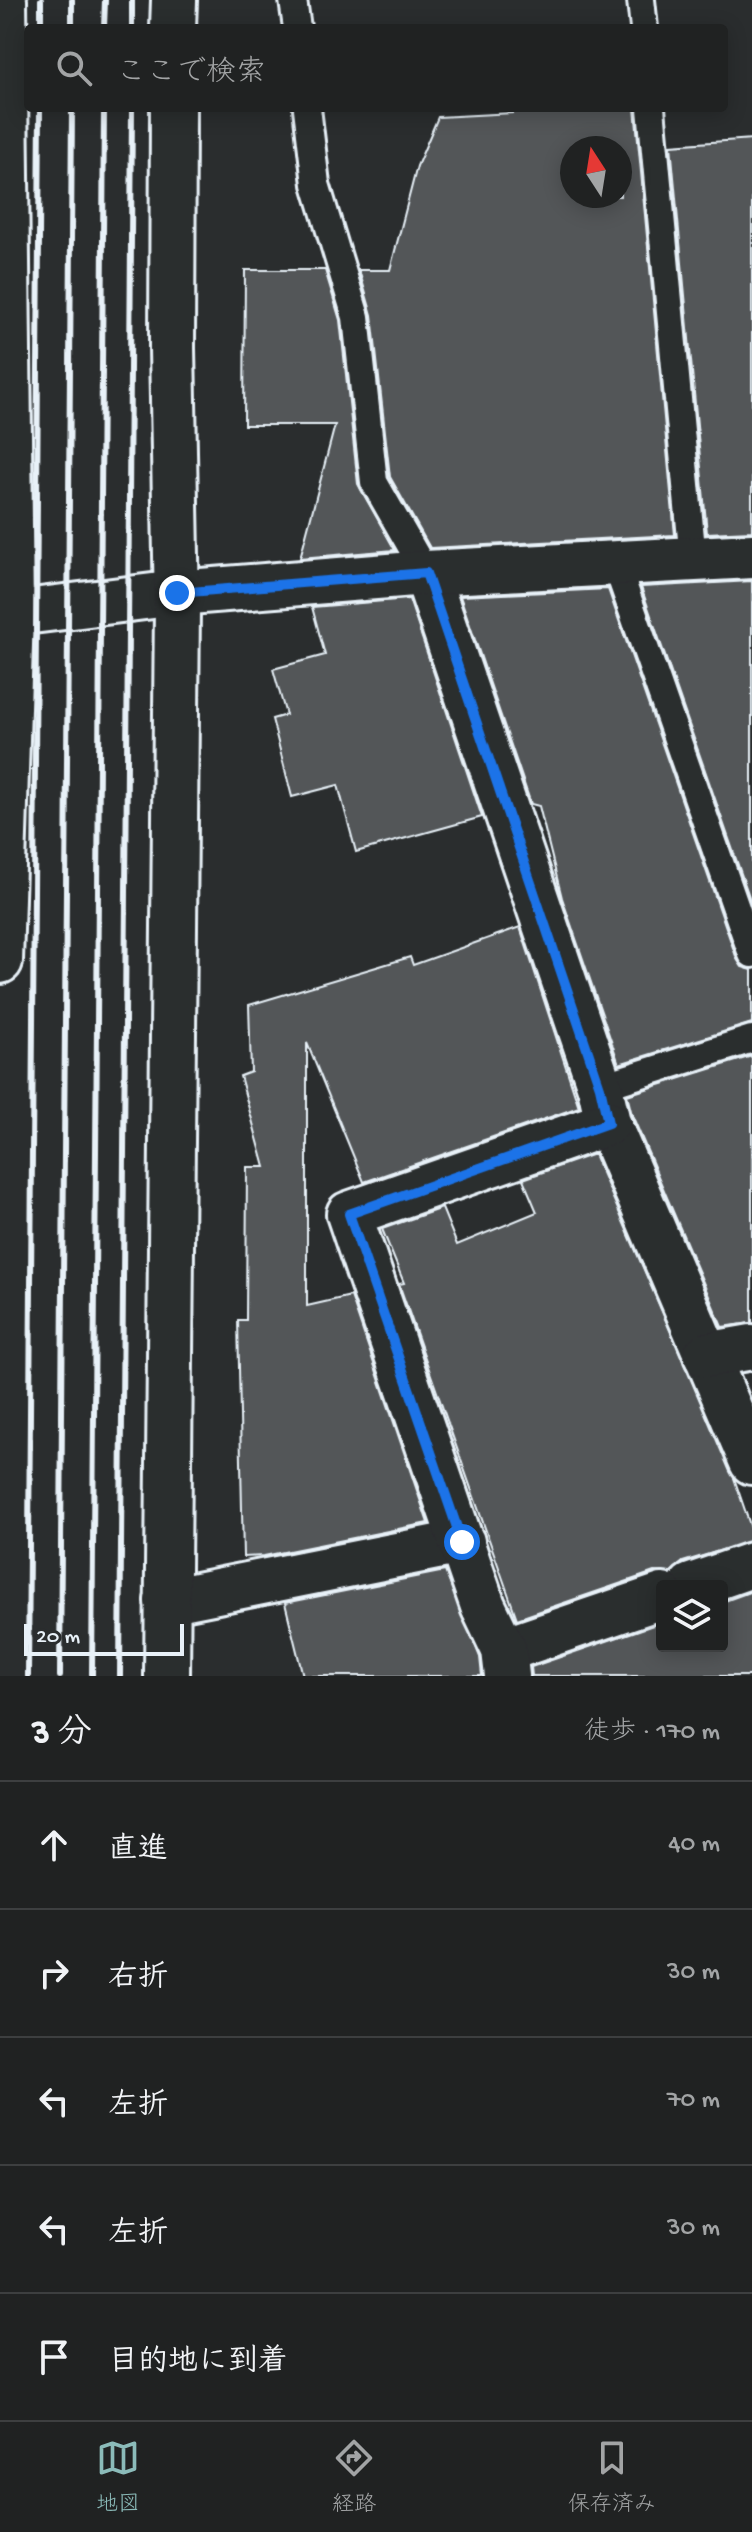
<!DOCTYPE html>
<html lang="ja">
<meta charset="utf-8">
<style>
:root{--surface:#202222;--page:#282a2a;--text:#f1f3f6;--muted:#a2a4a5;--line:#3d3f40;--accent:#8bbbb9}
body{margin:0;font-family:"Gochi Hand","Klee One",sans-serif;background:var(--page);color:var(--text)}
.controls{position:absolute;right:24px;bottom:24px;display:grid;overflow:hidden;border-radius:8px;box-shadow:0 4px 20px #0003}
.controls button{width:72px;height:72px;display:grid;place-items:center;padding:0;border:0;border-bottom:2px solid var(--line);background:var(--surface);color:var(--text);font:40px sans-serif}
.compass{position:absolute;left:560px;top:136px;width:72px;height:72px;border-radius:50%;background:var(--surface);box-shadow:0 4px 20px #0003;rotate:348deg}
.scale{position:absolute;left:24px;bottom:20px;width:160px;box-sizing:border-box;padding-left:8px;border:4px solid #e8f1f8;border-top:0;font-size:22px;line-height:28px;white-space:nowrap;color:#e8f1f8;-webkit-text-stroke:6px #2a2d2e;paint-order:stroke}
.stop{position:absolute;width:24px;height:24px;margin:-18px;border:6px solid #1a73e8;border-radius:50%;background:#fff}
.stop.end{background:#1a73e8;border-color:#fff;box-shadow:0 2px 8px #0008}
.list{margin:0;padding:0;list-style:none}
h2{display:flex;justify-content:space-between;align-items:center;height:104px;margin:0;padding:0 32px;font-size:34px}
h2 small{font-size:26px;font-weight:400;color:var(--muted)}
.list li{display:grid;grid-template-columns:52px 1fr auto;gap:24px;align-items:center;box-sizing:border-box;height:128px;padding:0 32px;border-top:2px solid var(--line)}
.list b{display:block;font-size:30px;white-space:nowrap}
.list em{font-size:26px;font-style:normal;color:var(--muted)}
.icon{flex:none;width:44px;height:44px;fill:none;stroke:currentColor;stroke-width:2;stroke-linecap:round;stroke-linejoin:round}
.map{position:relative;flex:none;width:752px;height:1676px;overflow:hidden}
.search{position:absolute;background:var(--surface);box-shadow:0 4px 20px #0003;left:24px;right:24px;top:24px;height:88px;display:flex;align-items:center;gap:20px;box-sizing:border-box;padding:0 28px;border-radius:8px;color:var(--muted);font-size:30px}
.sheet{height:744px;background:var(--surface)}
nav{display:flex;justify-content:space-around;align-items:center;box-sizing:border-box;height:112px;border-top:2px solid var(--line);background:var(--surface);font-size:22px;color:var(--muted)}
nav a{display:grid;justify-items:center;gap:4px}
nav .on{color:var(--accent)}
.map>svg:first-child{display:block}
.building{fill:#535759;stroke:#e8f1f8;stroke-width:2;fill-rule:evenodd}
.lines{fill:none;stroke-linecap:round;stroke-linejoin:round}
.lane-casing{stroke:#e8f1f8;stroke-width:32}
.street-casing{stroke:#e8f1f8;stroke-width:50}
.lane{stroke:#2a2d2e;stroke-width:26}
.street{stroke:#2a2d2e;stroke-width:44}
.rail{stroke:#e8f1f8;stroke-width:6}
.route{stroke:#1a73e8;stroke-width:10}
</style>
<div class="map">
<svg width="752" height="1676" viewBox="0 0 752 1676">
<rect width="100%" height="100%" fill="#2a2d2e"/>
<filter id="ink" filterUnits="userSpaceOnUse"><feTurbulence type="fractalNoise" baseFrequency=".0125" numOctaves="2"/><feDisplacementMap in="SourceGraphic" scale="16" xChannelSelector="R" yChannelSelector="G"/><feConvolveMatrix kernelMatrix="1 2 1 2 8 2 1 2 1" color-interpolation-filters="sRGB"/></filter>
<g filter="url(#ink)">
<g class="building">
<path d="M513 108H635L675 535 430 548 390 477 372 315 359 270H390L417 166 438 117 513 113ZM572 148H620V196H572Z"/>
<path d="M752 139V531L707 533 671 145Z"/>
<path d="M245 270H325L340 320 358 484 395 550 300 558 335 425H244Z"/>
<path d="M752 581V905L641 587Z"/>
<path d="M608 589 737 959 742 967 752 970V1023L619 1064 562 898 539 806 531 804 460 596Z"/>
<path d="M409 599 482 817 356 852 338 785 292 797 272 719 286 715 273 669 325 655 312 607Z"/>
<path d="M520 927 579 1107 364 1182 307 1043V1306L351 1296 428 1523 264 1556 243 1557 238 1320H246L247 1167H265L240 1076 251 1072 249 1005 410 957 413 965Z"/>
<path d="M752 1056V1323L722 1327 632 1115 627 1095Z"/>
<path d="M594 1154 734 1478 752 1531V1541L683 1562 670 1573 654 1572 517 1619 399 1284 404 1283 382 1229 442 1208 457 1245 537 1212 523 1179Z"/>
<path d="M445 1571 480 1657 482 1676H303L285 1603Z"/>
<path d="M752 1591V1676H532L531 1667 662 1622V1646H722V1602Z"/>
</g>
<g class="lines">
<defs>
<g id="lane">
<path d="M293 0 297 28"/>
<path d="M641 0 644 28"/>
<path d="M307 108 316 184 356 317 374 482 426 573"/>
<path d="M651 108 693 560"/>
<path d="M616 564 752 954"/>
<path d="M600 1087 752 1039"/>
</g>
<g id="street">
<path d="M173 28 174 0"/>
<path d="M426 573 600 1087 608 1123 752 1462"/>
<path d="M0 615 177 593 426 573 752 556"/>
<path d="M0 961 11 613 4 0"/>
<path d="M706 1355 752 1347"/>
<path d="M691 1586 752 1565"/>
<path d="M167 1601 462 1542"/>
<path d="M504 1650 662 1596"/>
<path d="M167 1676 177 607 172 348 173 108"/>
<path d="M507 1676 504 1650 483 1606 349 1214 608 1123"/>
</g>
</defs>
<use href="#lane" class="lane-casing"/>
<use href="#street" class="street-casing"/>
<use href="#lane" class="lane"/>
<use href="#street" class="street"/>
<g class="rail">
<path d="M41 28V0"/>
<path d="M72 28V0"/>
<path d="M104 28 105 0"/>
<path d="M132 28V0"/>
<path d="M28 1676 40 108"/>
<path d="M60 1676 72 108"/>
<path d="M92 1676 104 108"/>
<path d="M120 1676 132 108"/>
</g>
</g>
</g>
<g class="lines" filter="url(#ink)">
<path class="route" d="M177 593 426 573 600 1087 608 1123 349 1214 462 1542"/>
</g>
</svg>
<div class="controls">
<button><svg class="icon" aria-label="layers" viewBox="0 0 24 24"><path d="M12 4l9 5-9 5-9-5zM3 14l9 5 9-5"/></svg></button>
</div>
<svg class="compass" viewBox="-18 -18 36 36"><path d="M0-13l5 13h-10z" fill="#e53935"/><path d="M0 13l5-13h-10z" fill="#a2a4a5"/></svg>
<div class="scale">20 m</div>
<div class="stop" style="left:462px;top:1542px"></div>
<div class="stop end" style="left:177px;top:593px"></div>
<div class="search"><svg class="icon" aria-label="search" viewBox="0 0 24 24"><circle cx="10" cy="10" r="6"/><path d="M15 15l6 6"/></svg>ここで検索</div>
</div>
<section class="sheet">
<h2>3 分<small>徒歩 · 170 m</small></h2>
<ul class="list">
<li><svg class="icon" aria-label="ahead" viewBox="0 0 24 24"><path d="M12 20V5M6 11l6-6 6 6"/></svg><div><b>直進</b></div><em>40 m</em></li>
<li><svg class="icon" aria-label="right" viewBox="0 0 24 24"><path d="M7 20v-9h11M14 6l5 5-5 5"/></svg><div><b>右折</b></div><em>30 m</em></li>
<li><svg class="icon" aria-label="left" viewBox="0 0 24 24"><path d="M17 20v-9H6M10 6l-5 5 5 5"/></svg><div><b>左折</b></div><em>70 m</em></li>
<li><svg class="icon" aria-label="left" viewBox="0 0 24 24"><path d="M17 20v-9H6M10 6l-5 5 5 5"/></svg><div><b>左折</b></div><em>30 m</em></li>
<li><svg class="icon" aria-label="arrive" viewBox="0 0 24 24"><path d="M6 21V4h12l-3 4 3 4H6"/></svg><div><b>目的地に到着</b></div></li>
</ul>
</section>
<nav>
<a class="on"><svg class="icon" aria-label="map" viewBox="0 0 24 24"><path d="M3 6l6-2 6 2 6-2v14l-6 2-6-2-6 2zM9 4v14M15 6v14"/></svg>地図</a>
<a><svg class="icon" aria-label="directions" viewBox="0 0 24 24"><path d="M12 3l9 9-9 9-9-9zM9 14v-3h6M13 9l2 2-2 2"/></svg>経路</a>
<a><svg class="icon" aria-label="saved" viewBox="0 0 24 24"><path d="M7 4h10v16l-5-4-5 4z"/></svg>保存済み</a>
</nav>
